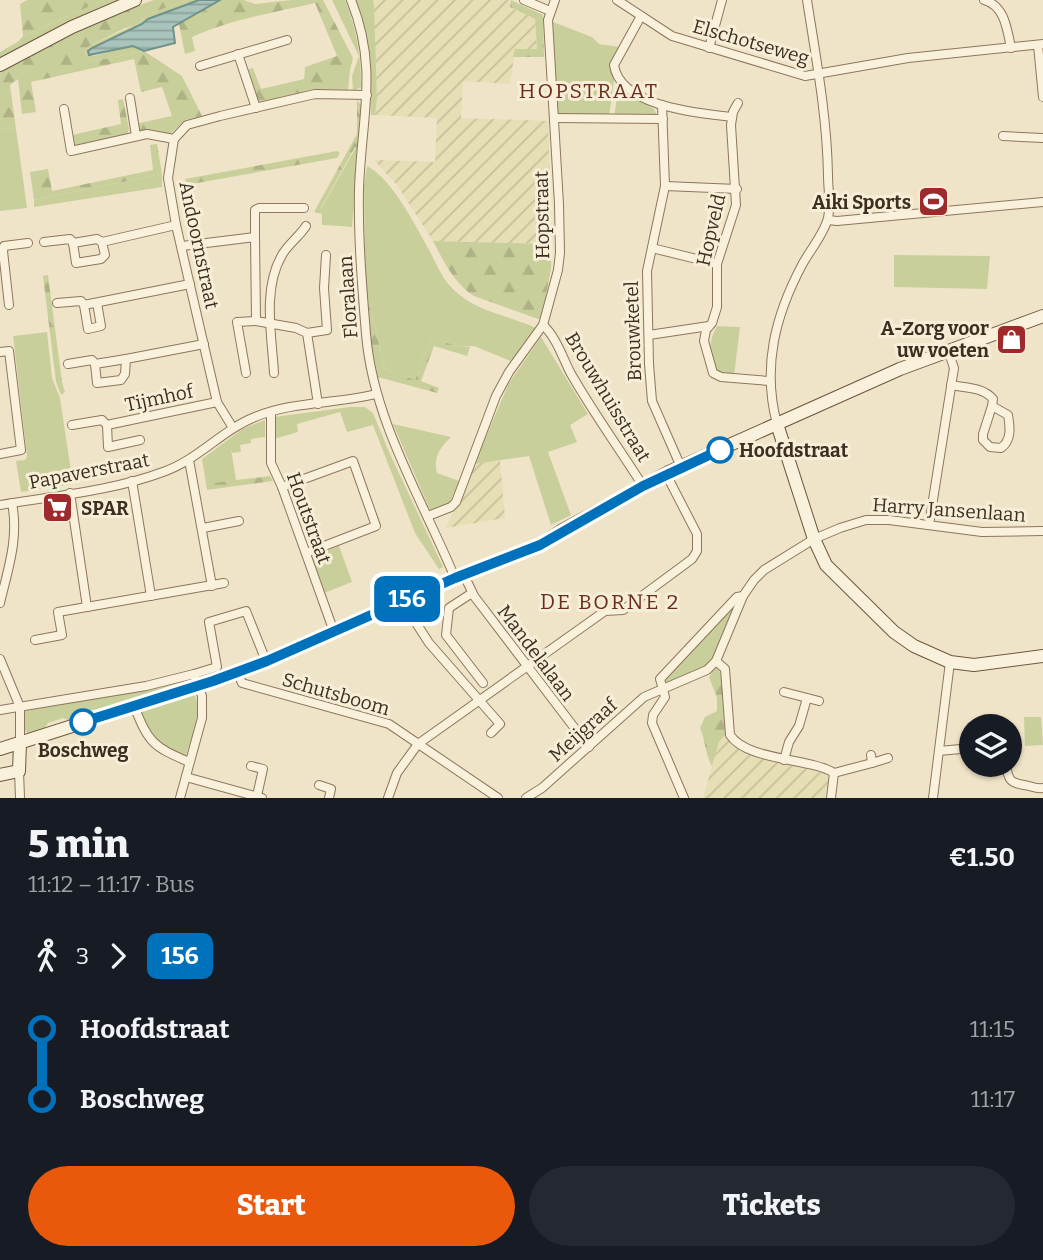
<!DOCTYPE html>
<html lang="en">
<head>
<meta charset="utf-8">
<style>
  body { margin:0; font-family:Bitter,serif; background:#242831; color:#f1f3f6; height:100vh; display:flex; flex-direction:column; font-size:26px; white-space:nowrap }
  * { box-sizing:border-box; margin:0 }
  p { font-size:23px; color:#9ea1a6 }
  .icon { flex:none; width:38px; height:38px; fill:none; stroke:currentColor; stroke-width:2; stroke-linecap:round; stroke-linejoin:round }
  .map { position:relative; height:798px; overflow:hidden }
  .panel { display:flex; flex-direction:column; background:#171b24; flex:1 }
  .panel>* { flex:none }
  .badge { padding:0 14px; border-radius:10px; font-size:24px; line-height:46px }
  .fabs { position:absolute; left:959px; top:714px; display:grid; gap:14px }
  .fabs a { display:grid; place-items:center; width:63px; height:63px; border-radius:50%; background:#171b24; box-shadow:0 2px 5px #0004; font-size:35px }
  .map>.badge { position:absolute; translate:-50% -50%; box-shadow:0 0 0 4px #fff }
  .legs { display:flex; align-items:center; gap:10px; height:77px; padding:0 28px; font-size:23px }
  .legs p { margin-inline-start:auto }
  .headline { display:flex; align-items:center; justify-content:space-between; height:119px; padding:0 28px }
  h1 { font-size:38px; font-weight:800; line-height:52px }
  .primary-button { display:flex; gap:14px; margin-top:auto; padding:14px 28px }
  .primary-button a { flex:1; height:80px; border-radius:42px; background:#ea580c; color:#fff; font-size:28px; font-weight:800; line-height:80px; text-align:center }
  .primary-button a+a { background:#242831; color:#f1f3f6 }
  ul { padding:0 28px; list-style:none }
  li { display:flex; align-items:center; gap:24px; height:70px; font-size:26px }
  li i { display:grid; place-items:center; width:10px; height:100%; margin:0 9px; background:currentColor }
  li i::after { content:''; width:18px; height:18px; margin:-9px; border:5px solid; border-radius:50%; background:#171b24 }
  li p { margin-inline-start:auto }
  li:first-child i { background:linear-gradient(#0000 50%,currentColor 0) }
  li:last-child i { background:linear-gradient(currentColor 50%,#0000 0) }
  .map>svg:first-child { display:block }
  .farmland { fill:url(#farmland-furrows) }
  .green { fill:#c9cf9b }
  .forest { fill:url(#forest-firs) }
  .water { fill:url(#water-rules); stroke:#6f938a; stroke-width:2 }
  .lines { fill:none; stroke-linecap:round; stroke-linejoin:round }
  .street-casing { stroke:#8d765c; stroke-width:10 }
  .secondary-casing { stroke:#6f573f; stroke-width:14 }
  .street { stroke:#faf1dc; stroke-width:8 }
  .secondary { stroke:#faf1dc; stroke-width:12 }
  .line-1-casing { stroke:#fff; stroke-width:16 }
  .line-1 { stroke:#0072bc; stroke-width:10 }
  .stop-1-dot { fill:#fff; stroke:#0072bc; stroke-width:3.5 }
  .labels { text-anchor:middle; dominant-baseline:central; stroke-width:6; stroke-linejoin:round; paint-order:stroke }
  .street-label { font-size:19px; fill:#3d2e20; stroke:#f7eed8 }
  .poi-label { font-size:19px; font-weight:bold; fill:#3d2e20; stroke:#f7eed8; text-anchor:end }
  .stop-label { font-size:19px; font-weight:bold; fill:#3d2e20; stroke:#f7eed8; text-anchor:start }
  .neighbourhood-label { font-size:21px; letter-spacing:2px; fill:#6b2e1e; stroke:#f7eed8 }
</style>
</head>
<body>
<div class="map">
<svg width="1043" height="798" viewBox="0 0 1043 798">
  <defs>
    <pattern id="farmland-furrows" width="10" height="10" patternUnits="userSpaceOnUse" patternTransform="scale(1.75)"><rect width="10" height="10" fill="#e6deb5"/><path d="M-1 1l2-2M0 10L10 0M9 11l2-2" fill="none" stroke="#c6bf9b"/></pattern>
    <pattern id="forest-firs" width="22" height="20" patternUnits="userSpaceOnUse" patternTransform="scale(1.75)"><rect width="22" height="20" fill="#c9cf9b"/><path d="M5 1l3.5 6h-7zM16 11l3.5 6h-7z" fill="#aeb285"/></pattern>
    <pattern id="water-rules" width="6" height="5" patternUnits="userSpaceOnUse" patternTransform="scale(1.75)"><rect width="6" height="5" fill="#a9c4bc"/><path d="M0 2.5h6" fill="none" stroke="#8ba098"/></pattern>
  </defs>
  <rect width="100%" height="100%" fill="#f0e4c8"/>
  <g class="farmland">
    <polygon points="373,0 510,0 510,8 535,18 537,50 515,49 510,84 463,81 461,118 548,121 552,244 433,241 397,185 374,160 435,162 437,118 375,115 377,98"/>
    <polygon points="500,460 505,518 446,528 474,464"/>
    <polygon points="725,735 730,743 758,757 829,775 828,798 703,798 719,742"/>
  </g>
  <g class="green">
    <polygon points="104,0 126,0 0,61 0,52 19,41 23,36"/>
    <polygon points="187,0 199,0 148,19 142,24 88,51 93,56 133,46 144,51 94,61 86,59 85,50 89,46 133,26 149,14"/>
    <path d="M332,0h13c12,31 16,54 16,87l-8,4 -1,-15 7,-20z"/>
    <path d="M355,0h18l1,7 3,91 -2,17h-4c-1,-42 1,-75 -16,-115z"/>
    <path d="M553,22l39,15 7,7 21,3c-6,23 -7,45 -11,69l-53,-3z"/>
    <polygon points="618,89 654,109 658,117 614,118"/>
    <polygon points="16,129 27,208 0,211 0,130"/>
    <polygon points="356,147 359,148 352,227 340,226 340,218 328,218 321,209"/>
    <path d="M367,166c25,13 47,57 61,82 8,14 13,30 25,41 22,23 56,26 83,39l-23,34 -39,-16 -15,1 -28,-10 -16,43 -30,-11 -20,-84 -1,-99z"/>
    <polygon points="162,174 162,187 34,207 34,200"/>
    <polygon points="894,255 990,256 987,289 894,287"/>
    <path d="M717,326l23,1 -6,49 -15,-2c-12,-16 -11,-31 -2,-48z"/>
    <polygon points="47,332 52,378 60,398 73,484 21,492 16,461 25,460 27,456 13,336"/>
    <polygon points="541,337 588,414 570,425 577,442 548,452 571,515 551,525 529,456 474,464 509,383"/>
    <polygon points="350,407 365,407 373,413 389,452 443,567 439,569 415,533 373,425 347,432 340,412 297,424 298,432 274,439 274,417"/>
    <polygon points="265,420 265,437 251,439 251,443 240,445 241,452 232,453 231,450 229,482 206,484 202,459 244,428"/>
    <path d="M393,424l58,13c-11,11 -18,20 -14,36l22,8 -9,21 -16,9 -4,-1z"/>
    <polygon points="339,546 352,582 322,594 309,558"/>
    <polygon points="736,603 712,660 705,667 667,684 664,683 664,678"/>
    <polygon points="187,679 188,683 96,715 94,710 70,721 63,718 48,723 44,729 29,734 25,731 24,713 26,711"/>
    <path d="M192,690c13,18 -1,48 -6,66 -28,-12 -35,-19 -47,-47z"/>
    <polygon points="1024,717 1041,717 1043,745 1025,746"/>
  </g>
  <g class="forest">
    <polygon points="27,0 104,0 23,36 20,4"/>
    <polygon points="154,0 187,0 149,14 133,26 125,28 89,46 85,50 86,59 94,61 144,51 182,76 202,116 185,120 169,135 153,131 137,133 135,124 172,116 162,87 141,92 134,59 31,82 36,112 22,114 18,79 10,85 16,129 0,130 0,70 119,12"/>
    <path d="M220,0h24l11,4 36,-4h32l30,58 -3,12 -2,20 -28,-1 -61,13 -2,-4 -9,-29 5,-1 8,21 43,-10 1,-12 32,-11 -22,-53c-42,10 -84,16 -123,34l3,14 -10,3 -6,-30z"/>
    <polygon points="511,0 543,15 544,57 513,57 515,49 537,49 535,19 510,7"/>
    <polygon points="123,99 129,129 127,135 74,147 72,135 121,124 118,100"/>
    <polygon points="357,100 361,105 359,148 355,147 321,208 328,211 328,218 340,218 340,226 322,225 322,214 314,212 357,134"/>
    <polygon points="157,144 162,174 34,200 30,172 48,169 52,191 153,170 150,145"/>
    <polygon points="337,151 340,153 337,158 186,185 185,179"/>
    <path d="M433,241l119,3 -1,25 -10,51 -67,-24c-20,-13 -30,-34 -41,-55z"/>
    <polygon points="48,275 62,382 65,392 61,395 56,382 43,276"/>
    <polygon points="365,285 385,369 415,380 431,337 459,347 470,347 467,356 434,346 421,381 439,388 437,393 378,377 371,343"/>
    <polygon points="231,449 236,480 270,476 273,481 207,490 206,484 229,481 225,451"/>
    <path d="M715,668l4,2 2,6 4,59 -6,7 -7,24c-7,-12 -6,-24 -12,-38l5,-11 12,-6v-13l-8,-21z"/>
  </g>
  <polygon class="water" points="199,0 220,0 173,27 175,43 144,51 133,46 89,55 88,51 92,48 142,24 148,19"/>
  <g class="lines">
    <defs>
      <g id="street">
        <path d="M351,0c28,69 10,119 8,190 -1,47 3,96 7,144 7,86 56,165 89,244"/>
        <polyline points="524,0 550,11"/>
        <polyline points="617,0 672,36 805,76 908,58 1043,44"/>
        <path d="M984,0c21,6 23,29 27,48"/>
        <path d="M641,16l-27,49c6,42 85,48 118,52"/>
        <polyline points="1038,45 1043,97"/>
        <polyline points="709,48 722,0"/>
        <polyline points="238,54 256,108"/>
        <polyline points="200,66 287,40"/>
        <polyline points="130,98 136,136"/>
        <polyline points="738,103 733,112 731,125 736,205 717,264 717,307 712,323 706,330 704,341 713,373 721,377 769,381"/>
        <polyline points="662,105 665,186 647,271 649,364 652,401 681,467"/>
        <polyline points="64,109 71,151 147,134 174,139"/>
        <polyline points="554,118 663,119"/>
        <polyline points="1003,136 1043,138"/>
        <polyline points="665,186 737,189"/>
        <polyline points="828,220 837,221 1043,202"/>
        <polyline points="255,237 255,210 259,208 304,208"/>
        <polyline points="44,242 70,239 73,243 97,239 102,242"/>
        <polyline points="73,243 76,263 101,259 105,255 102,242 176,225"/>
        <polyline points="182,246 255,237 256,321 296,328 307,333 318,404"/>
        <polyline points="652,248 717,264"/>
        <polyline points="1,251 3,251 4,246 28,243"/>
        <polyline points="3,251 9,305"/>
        <polyline points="57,303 81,301 84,305 190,284"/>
        <polyline points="84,305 88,329 101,326 97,303"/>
        <path d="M543,325c13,12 19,31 27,47 22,39 49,76 73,114"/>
        <polyline points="307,333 327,330 324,288 326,255"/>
        <polyline points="649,335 709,326"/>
        <polyline points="0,352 9,351 21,450 0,454"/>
        <polyline points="68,364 92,360 95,364 126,359"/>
        <polyline points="95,364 97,383 121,380 125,374 126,359 204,344"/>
        <polyline points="246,373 237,322 256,321"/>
        <path d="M274,373c-2,-36 -12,-84 8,-118 6,-11 17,-18 24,-29"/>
        <path d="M951,385c15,3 32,2 42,14l-1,7 16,9c2,12 4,25 -7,33l-11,-1 -7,-7v-6l9,-28"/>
        <polyline points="271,412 271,463 282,487 334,632"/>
        <path d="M777,424c-15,-57 -2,-108 25,-159 8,-15 22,-31 26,-47 3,-14 0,-29 0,-43 -1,-59 -12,-117 -21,-175"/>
        <polyline points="72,425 102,420 107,425 217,402"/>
        <polyline points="107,425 108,447 140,440"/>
        <polyline points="233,428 217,402 176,225 168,178 174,139 187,125 220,116 315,94 367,95"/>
        <polyline points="189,460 212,586"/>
        <polyline points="132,481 151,596"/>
        <polyline points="282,487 353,461 376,526 306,553"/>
        <polyline points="70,493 87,607"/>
        <path d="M0,505c54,-9 112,-14 163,-33 35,-12 59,-42 92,-55 38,-16 82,-13 121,-23"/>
        <polyline points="428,516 451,507 456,502 496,396 509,372 543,325 558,270 560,253 559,204 548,20 555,0"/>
        <polyline points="929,525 954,368 948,350"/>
        <polyline points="203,528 239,521"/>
        <polyline points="464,575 474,596 589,747"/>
        <polyline points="472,593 449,608 446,635 483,683"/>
        <polyline points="402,601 429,643 500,724 491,733"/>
        <path d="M0,603c8,-34 19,-65 12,-100"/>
        <polyline points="35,640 62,635 58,612 224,583"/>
        <polyline points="0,659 20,707 20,743"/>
        <path d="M716,661l9,8 5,66c17,26 81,23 104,38l38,-10 -1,-8"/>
        <polyline points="237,671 242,683 389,724 498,798"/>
        <polyline points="194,674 217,667 209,622 246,611 266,661"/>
        <polyline points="784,692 819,701"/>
        <path d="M134,706c15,37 18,40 55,56"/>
        <polyline points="0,710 146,686 194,674 202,696 202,718 180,798"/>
        <polyline points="939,751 971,748"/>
        <polyline points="784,760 789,742 799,726 807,698"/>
        <polyline points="872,763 888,758"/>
        <path d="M1006,765c2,14 4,18 18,20 8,1 11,4 19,3"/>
        <polyline points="251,766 263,769 257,796"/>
        <polyline points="19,771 20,798"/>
        <polyline points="186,777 262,798"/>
        <polyline points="319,785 331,789 329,798"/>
        <polyline points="388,798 397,773 418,744 605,611 623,610 692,559 697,551 697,534 666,474"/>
        <polyline points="526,798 542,788 644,697 707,670 716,661 743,596 754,580 764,570 814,539 840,528 866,520 889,520 982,532 1043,531"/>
        <polyline points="684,798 652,723 653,715 665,697 660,679 737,597 743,596"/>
        <polyline points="831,798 834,773"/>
        <polyline points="933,798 950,662"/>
      </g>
      <g id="secondary">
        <polyline points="0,65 72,27 135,0"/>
        <polyline points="777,424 814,539 826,565 894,632 914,646 950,662 974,665 1043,656"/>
        <polyline points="0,749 213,681 266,661 455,578 540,545 561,531 669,472 900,369 1043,316"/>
        <polyline points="0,775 19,771 20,743"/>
      </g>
    </defs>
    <use href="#street" class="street-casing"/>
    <use href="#secondary" class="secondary-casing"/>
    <use href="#street" class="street"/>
    <use href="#secondary" class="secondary"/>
  </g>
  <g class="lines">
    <defs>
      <polyline id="line-1" points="83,722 213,681 267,661 455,578 540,545 643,486 720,450"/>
    </defs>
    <use href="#line-1" class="line-1-casing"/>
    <use href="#line-1" class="line-1"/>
  </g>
  <defs>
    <symbol id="stadium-square" viewBox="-11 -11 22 22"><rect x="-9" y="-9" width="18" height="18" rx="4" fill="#9e2a2b" stroke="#f7eed8"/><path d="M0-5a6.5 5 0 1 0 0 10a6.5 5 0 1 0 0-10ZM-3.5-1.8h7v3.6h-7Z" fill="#fff"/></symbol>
    <symbol id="shop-square" viewBox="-11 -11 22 22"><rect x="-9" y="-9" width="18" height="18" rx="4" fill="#9e2a2b" stroke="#f7eed8"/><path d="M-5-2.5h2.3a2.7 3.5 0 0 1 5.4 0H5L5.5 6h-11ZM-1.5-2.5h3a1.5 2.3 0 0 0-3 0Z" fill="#fff"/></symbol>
    <symbol id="supermarket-square" viewBox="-11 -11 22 22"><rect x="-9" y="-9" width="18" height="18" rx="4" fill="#9e2a2b" stroke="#f7eed8"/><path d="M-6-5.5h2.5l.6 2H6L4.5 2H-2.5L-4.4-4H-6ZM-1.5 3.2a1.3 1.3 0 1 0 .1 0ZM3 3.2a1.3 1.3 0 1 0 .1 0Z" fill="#fff"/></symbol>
  </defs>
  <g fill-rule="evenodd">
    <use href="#stadium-square" x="916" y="184" width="35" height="35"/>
    <use href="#shop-square" x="994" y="322" width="35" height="35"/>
    <use href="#supermarket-square" x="40" y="490" width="35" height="35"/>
  </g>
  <g class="stop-1-dot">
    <circle cx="720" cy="450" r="12"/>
    <circle cx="83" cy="722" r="12"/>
  </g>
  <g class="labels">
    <g class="street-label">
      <text transform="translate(751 42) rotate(16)">Elschotseweg</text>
      <text transform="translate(542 215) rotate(-91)">Hopstraat</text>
      <text transform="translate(711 230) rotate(-77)">Hopveld</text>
      <text transform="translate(199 245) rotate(78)">Andoornstraat</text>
      <text transform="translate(348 297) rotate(-94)">Floralaan</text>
      <text transform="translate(633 331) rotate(-92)">Brouwketel</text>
      <text transform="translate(608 397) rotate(59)">Brouwhuisstraat</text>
      <text transform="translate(159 398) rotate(-12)">Tijmhof</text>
      <text transform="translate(89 471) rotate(-11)">Papaverstraat</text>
      <text transform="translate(949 510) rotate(4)">Harry Jansenlaan</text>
      <text transform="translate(309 518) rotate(70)">Houtstraat</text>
      <text transform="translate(536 653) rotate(53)">Mandelalaan</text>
      <text transform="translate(336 694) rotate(16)">Schutsboom</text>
      <text transform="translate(583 730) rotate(-42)">Meijgraaf</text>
    </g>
    <g class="poi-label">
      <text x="911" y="202">Aiki Sports</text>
      <text x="989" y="328">A-Zorg voor<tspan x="989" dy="22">uw voeten</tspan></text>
      <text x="81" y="508" text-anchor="start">SPAR</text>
    </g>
    <g class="stop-label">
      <text x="739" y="450">Hoofdstraat</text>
      <text x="83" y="750" text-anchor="middle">Boschweg</text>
    </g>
    <g class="neighbourhood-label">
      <text x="589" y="91">HOPSTRAAT</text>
      <text x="610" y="602">DE BORNE 2</text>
    </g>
  </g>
</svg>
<div class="fabs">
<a><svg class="icon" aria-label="layers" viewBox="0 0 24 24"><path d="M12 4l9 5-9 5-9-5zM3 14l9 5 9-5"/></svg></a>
</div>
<b class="badge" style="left:407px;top:599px;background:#0072bc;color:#fff">156</b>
</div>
<section class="panel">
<div class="headline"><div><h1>5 min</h1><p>11:12 – 11:17 · Bus</p></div><b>€1.50</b></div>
<div class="legs"><svg class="icon" aria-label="walk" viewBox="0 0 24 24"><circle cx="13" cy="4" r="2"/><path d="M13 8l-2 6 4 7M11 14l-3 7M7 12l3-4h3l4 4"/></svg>3<svg class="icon" aria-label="forward" viewBox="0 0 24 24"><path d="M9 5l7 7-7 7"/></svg><b class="badge" style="background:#0072bc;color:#fff">156</b></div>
<ul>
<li><i style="color:#0072bc"></i><b>Hoofdstraat</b><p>11:15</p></li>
<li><i style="color:#0072bc"></i><b>Boschweg</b><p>11:17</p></li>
</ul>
<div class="primary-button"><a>Start</a><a>Tickets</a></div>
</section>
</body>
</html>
